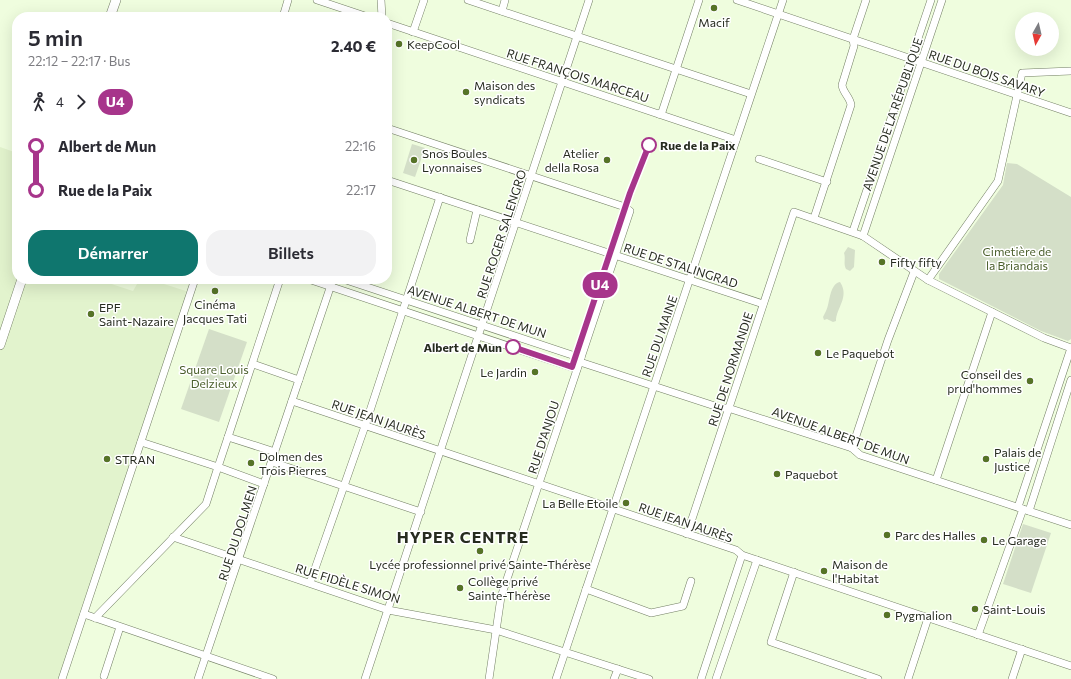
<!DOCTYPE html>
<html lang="fr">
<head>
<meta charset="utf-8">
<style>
  body { margin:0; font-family:Commissioner,sans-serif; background:#f2f2f3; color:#2b2b33; height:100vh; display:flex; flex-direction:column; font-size:15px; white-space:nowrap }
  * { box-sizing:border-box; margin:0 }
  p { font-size:13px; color:#7c7c81 }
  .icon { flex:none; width:22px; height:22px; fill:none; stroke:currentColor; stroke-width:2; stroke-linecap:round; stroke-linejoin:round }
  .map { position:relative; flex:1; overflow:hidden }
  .details { position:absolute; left:12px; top:12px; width:380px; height:272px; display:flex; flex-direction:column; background:#fff; border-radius:16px; box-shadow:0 4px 16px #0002 }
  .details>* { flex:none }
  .badge { padding:0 8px; border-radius:13px; font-size:14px; line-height:26px }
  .needle { width:26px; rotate:188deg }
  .buttons { position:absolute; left:1015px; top:12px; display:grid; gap:8px }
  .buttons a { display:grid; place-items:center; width:44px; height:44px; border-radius:50%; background:#fff; box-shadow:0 4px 16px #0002; font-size:20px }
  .map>.badge { position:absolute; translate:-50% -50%; box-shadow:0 0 0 2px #fff }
  .legs { display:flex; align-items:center; gap:6px; height:44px; padding:0 16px; font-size:13px }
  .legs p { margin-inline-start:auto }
  .head { display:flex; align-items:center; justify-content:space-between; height:68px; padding:0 16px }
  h1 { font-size:22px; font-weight:600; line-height:30px }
  .action { display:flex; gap:8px; margin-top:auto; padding:8px 16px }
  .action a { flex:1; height:46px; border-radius:16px; background:#0f766e; color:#fff; font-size:16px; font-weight:600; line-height:46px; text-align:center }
  .action a+a { background:#f2f2f3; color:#2b2b33 }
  ul { padding:0 16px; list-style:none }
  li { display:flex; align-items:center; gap:14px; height:44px; font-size:15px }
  li i { display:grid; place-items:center; width:6px; height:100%; margin:0 5px; background:currentColor }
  li i::after { content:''; width:10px; height:10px; margin:-5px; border:3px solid; border-radius:50%; background:#fff }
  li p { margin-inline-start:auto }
  li:first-child i { background:linear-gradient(#0000 50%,currentColor 0) }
  li:last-child i { background:linear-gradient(currentColor 50%,#0000 0) }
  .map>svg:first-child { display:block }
  .built { fill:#e2f3cd }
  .green { fill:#d4dfc8 }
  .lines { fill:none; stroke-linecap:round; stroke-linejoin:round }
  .minor-casing { stroke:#737f64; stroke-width:8 }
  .major-casing { stroke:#737f64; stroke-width:10 }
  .minor { stroke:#fff; stroke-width:7 }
  .major { stroke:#fff; stroke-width:9 }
  .line-1-casing { stroke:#fff; stroke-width:9 }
  .line-1 { stroke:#a7358b; stroke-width:6 }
  .poi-dot { fill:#567327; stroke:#fff; stroke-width:1.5 }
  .stop-1-dot { fill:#fff; stroke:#a7358b; stroke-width:2 }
  .labels { text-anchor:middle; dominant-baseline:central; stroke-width:3; stroke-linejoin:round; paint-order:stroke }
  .poi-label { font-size:12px; fill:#272c20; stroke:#fff; text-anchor:start }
  .street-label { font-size:12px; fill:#272c20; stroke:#fff }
  .stop-label { font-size:12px; font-weight:bold; fill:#272c20; stroke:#fff; text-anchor:start }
  .park-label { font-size:12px; fill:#4b5f2c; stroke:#fff }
  .district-label { font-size:16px; font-weight:bold; letter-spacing:1px; fill:#272c20; stroke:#fff }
</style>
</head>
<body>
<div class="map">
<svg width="1071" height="679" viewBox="0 0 1071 679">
  <rect width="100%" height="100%" fill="#effdde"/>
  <polygon class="built" points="0,147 17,153 17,279 96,279 133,291 140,279 148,279 186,291 181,322 80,612 60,679 0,679"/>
  <g class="green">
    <polygon points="412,144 425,148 415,177 403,173"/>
    <polygon points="1007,163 1017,164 1071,197 1071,339 1068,341 1041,331 939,279 939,274 1003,185"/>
    <path d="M848,247l7,3 -1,17 -4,4 -4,-2c-3,-6 0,-10 -2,-16z"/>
    <path d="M840,282c10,15 -4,26 -4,39l-3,1 -6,-3 -3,1 -1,-3c1,-2 2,-4 3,-6 4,-7 3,-27 14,-29z"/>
    <polygon points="209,329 247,342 219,422 181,409"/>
    <polygon points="1023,524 1051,533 1031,593 1003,584"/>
  </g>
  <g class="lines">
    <defs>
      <g id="minor">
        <polyline points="317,0 368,17"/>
        <polyline points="381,0 382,17"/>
        <polyline points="468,0 751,94"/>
        <polyline points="737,0 1071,113"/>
        <polyline points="502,11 505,0"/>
        <polyline points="283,17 288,0"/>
        <polyline points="387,23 736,140"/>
        <polyline points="413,32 424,0"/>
        <polyline points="659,114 662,112 699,0"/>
        <polyline points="387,128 625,207 630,211 501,597 489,679"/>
        <polyline points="759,159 827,182"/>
        <polyline points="387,180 763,304"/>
        <path d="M814,218l37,-113c-1,-8 -8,-12 -9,-20l12,-39 -1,-7 13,-39"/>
        <polyline points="853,231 931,0"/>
        <polyline points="863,236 942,0"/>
        <polyline points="470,240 477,210"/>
        <polyline points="308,279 577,369"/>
        <polyline points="343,279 581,358"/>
        <polyline points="928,280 998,181 1022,73 1071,71"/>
        <polyline points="580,362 721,408 728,408 852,448 860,455 1071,525"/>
        <polyline points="253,364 299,380"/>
        <polyline points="292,401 736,550 742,555 1071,666"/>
        <polyline points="228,437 280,279"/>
        <polyline points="852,448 888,340 914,272"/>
        <polyline points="272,462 421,512"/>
        <polyline points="936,480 992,312"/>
        <polyline points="264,484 218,467 228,437 275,452"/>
        <polyline points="1018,507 1071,348"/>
        <polyline points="1029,511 1071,380"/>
        <polyline points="687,534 794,212 863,236 928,280 1044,338 1071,348"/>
        <polyline points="173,537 388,610 496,630 649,679"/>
        <polyline points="794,572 771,642 878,679"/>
        <polyline points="310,583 365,426 440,197"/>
        <polyline points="586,589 651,613 683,606 691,581"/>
        <polyline points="84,614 273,679"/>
        <polyline points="95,618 206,504 218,467 141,442"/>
        <polyline points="978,635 1023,509"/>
        <polyline points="104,676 120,627"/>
        <polyline points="62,679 195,279"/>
        <polyline points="198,679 333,279"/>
        <polyline points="365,679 589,0"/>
        <polyline points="556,679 783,0"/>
        <polyline points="614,679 618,669"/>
        <polyline points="701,679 742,555"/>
        <polyline points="716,679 757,560"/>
        <polyline points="908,679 928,618"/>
        <polyline points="1012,679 1022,649"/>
      </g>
      <g id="major">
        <polyline points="110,17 116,0"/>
        <polyline points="0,345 22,279"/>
      </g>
    </defs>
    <use href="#minor" class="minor-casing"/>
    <use href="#major" class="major-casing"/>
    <use href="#minor" class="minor"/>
    <use href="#major" class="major"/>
  </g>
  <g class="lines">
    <defs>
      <polyline id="line-1" points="513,347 572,367 630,193 649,145"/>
    </defs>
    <use href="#line-1" class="line-1-casing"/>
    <use href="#line-1" class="line-1"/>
  </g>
  <g class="poi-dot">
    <circle cx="714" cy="8" r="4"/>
    <circle cx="399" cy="44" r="4"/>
    <circle cx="466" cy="92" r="4"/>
    <circle cx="414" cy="160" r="4"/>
    <circle cx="607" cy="160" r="4"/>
    <circle cx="882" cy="262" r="4"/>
    <circle cx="215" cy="291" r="4"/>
    <circle cx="91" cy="314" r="4"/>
    <circle cx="818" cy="353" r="4"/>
    <circle cx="535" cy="372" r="4"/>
    <circle cx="1030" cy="381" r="4"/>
    <circle cx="107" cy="459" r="4"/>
    <circle cx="986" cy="459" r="4"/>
    <circle cx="251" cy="463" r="4"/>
    <circle cx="777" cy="474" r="4"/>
    <circle cx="626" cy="503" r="4"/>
    <circle cx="887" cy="535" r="4"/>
    <circle cx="984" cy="540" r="4"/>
    <circle cx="480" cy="551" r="4"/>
    <circle cx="824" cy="571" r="4"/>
    <circle cx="460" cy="588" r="4"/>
    <circle cx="975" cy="609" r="4"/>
    <circle cx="887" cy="615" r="4"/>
  </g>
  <g class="stop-1-dot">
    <circle cx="649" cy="145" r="7"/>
    <circle cx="513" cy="347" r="7"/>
  </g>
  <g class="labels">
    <g class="poi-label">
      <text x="714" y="22" text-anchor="middle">Macif</text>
      <text x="407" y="44">KeepCool</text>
      <text x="474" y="85">Maison des<tspan x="474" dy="14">syndicats</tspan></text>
      <text x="422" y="153">Snos Boules<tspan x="422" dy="14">Lyonnaises</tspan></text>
      <text x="599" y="153" text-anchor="end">Atelier<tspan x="599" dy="14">della Rosa</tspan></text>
      <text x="890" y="262">Fifty fifty</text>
      <text x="215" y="304" text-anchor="middle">Cinéma<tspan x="215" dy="14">Jacques Tati</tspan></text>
      <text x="99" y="307">EPF<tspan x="99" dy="14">Saint-Nazaire</tspan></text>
      <text x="826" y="353">Le Paquebot</text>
      <text x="527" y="372" text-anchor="end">Le Jardin</text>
      <text x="1022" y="374" text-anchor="end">Conseil des<tspan x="1022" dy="14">prud'hommes</tspan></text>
      <text x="994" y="452">Palais de<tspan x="994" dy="14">Justice</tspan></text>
      <text x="259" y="456">Dolmen des<tspan x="259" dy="14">Trois Pierres</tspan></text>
      <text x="115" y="459">STRAN</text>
      <text x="785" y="474">Paquebot</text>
      <text x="618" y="503" text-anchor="end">La Belle Etoile</text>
      <text x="895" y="535">Parc des Halles</text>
      <text x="992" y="540">Le Garage</text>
      <text x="480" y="564" text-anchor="middle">Lycée professionnel privé Sainte-Thérèse</text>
      <text x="832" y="564">Maison de<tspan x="832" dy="14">l'Habitat</tspan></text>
      <text x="468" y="581">Collège privé<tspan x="468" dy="14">Sainte-Thérèse</tspan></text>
      <text x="983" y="609">Saint-Louis</text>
      <text x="895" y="615">Pygmalion</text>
    </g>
    <g class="street-label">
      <text transform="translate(987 73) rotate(19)">RUE DU BOIS SAVARY</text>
      <text transform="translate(578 75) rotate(18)">RUE FRANÇOIS MARCEAU</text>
      <text transform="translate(892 114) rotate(-71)">AVENUE DE LA RÉPUBLIQUE</text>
      <text transform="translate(501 234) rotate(-72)">RUE ROGER SALENGRO</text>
      <text transform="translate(681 265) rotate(18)">RUE DE STALINGRAD</text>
      <text transform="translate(477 311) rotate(18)">AVENUE ALBERT DE MUN</text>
      <text transform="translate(659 336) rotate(-71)">RUE DU MAINE</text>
      <text transform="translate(730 369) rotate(-72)">RUE DE NORMANDIE</text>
      <text transform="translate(379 419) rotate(19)">RUE JEAN JAURÈS</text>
      <text transform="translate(841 435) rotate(20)">AVENUE ALBERT DE MUN</text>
      <text transform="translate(543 437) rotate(-72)">RUE D'ANJOU</text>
      <text transform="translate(686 522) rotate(19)">RUE JEAN JAURÈS</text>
      <text transform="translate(237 533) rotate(-72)">RUE DU DOLMEN</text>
      <text transform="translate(348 583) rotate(17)">RUE FIDÈLE SIMON</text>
    </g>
    <g class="stop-label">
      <text x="660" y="145">Rue de la Paix</text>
      <text x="502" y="347" text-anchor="end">Albert de Mun</text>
    </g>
    <g class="park-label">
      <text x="1017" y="251">Cimetière de<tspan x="1017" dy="14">la Briandais</tspan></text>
      <text x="214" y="369">Square Louis<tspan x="214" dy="14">Delzieux</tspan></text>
    </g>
    <g class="district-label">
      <text x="463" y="536">HYPER CENTRE</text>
    </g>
  </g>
</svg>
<div class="buttons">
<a><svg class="needle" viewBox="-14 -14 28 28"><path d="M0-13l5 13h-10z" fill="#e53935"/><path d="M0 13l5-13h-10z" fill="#7c7c81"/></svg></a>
</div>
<b class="badge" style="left:600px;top:285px;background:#a7358b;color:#fff">U4</b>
<section class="details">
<div class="head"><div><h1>5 min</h1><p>22:12 – 22:17 · Bus</p></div><b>2.40 €</b></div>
<div class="legs"><svg class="icon" aria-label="walk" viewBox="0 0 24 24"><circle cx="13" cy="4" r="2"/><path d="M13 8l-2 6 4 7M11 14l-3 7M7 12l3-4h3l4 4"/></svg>4<svg class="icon" aria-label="forward" viewBox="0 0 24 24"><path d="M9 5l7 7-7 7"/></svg><b class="badge" style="background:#a7358b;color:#fff">U4</b></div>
<ul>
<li><i style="color:#a7358b"></i><b>Albert de Mun</b><p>22:16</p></li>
<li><i style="color:#a7358b"></i><b>Rue de la Paix</b><p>22:17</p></li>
</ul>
<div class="action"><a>Démarrer</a><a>Billets</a></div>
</section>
</div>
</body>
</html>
